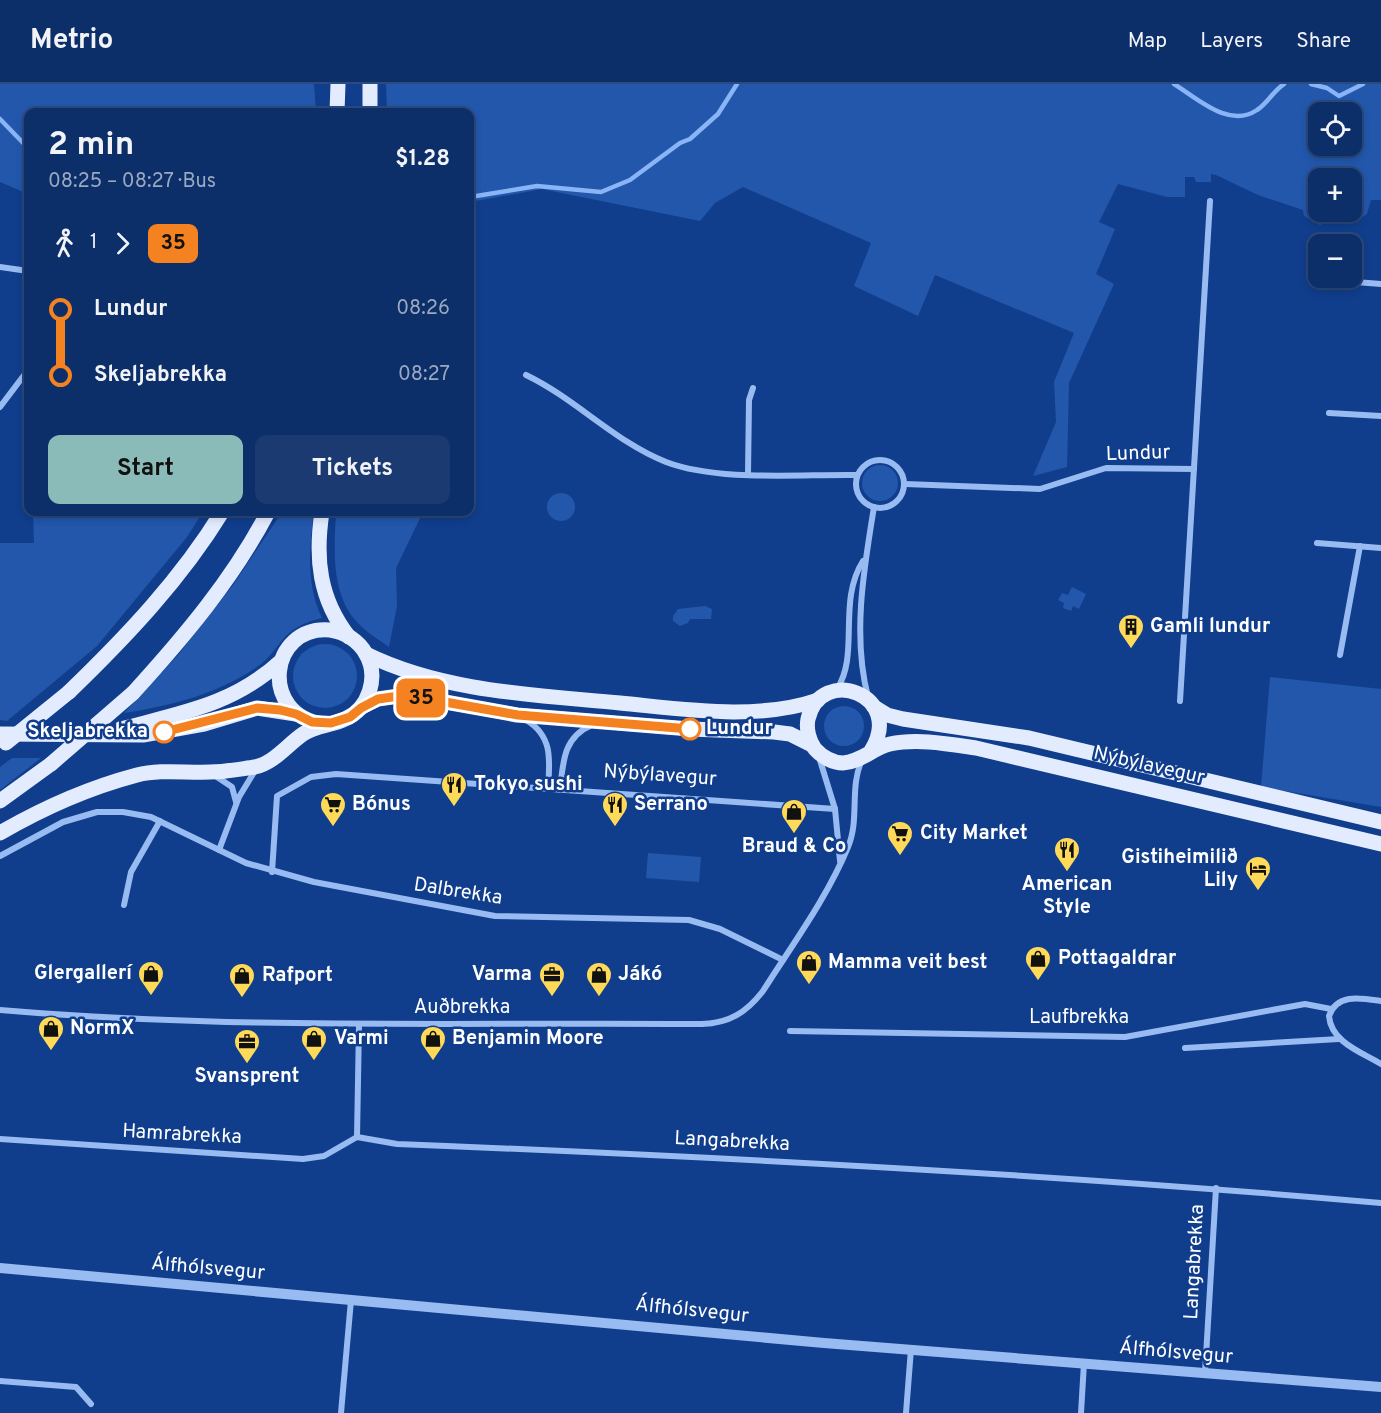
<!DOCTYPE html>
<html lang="en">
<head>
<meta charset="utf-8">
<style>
  body { margin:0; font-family:Overpass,sans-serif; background:#1a3a71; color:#f1f3f6; height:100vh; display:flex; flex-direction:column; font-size:22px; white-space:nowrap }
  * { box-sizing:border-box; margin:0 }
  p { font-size:20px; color:#9aa8c0 }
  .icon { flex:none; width:33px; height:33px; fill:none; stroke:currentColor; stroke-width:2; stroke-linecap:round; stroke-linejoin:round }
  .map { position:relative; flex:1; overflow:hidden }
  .details { position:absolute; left:24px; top:24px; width:450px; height:408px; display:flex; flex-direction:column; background:#0c2e69; border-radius:12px; box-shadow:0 3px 9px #0003,0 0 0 2px #2c4a7d }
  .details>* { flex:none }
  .badge { padding:0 12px; border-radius:9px; font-size:21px; line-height:39px }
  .controls { position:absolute; left:1308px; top:18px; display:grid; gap:12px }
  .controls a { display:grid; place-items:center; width:54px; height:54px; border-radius:12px; background:#0c2e69; box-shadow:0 3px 9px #0003,0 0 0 2px #2c4a7d; font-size:30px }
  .map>.badge { position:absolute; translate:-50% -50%; box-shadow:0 0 0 3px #fff }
  .legs { display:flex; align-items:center; gap:9px; height:66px; padding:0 24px; font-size:20px }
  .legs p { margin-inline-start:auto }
  .head { display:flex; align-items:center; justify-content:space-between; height:102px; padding:0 24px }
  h1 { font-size:33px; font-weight:700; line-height:45px }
  .button { display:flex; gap:12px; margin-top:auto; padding:12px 24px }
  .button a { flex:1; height:69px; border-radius:12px; background:#8bbbb9; color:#111; font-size:24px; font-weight:700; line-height:69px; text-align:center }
  .button a+a { background:#1a3a71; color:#f1f3f6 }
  ul { padding:0 24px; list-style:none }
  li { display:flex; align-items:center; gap:21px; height:66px; font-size:22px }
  li i { display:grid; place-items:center; width:9px; height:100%; margin:0 8px; background:currentColor }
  li i::after { content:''; width:15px; height:15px; margin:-8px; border:4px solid; border-radius:50%; background:#0c2e69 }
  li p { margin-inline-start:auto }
  li:first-child i { background:linear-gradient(#0000 50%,currentColor 0) }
  li:last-child i { background:linear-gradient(currentColor 50%,#0000 0) }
  header { display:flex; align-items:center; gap:36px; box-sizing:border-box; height:84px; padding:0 30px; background:#0c2e69; border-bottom:2px solid #2c4a7d }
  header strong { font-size:28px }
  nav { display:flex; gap:33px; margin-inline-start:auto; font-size:21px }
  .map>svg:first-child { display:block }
  .green { fill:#2257ac; fill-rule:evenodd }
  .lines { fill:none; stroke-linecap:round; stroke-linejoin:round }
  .stream { stroke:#89b4f6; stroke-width:4.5 }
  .minor { stroke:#98bbf2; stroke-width:6 }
  .tertiary { stroke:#98bbf2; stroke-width:10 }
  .primary { stroke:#e3ecff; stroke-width:15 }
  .primary-bridge { stroke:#e3ecff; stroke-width:15 }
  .line-1-casing { stroke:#fff; stroke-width:14 }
  .line-1 { stroke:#f58220; stroke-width:9 }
  .stop-1-dot { fill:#fff; stroke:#f58220; stroke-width:3 }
  .labels { text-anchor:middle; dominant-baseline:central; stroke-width:5; stroke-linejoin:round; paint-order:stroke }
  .street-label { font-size:20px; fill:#fff; stroke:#103e8c }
  .poi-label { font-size:20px; font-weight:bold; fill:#fff; stroke:#103e8c; text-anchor:start }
  .stop-label { font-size:20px; font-weight:bold; fill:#fff; stroke:#103e8c; text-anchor:start }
</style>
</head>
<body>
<header>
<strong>Metrio</strong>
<nav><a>Map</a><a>Layers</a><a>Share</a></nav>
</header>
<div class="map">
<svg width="1381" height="1329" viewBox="0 0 1381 1329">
  <rect width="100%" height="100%" fill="#103e8c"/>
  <g class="green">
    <polygon points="0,0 314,0 316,27 28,28 28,110 0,98"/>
    <path d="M386,0h995v116h-10l-4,14 -7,5h-26l-14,6 -16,-9 -1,-6 -45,-15 -42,-20 -5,-1v8h-15l-2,-5h-9v20h-18l-49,-13 -19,38 16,7 -19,45 18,10 -45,99 -2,84 -34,9 23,-54 -2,-40 20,-49 -139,-58 -17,41 -64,-30 17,-43 -128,-56 -28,16 -15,18 -158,-32 -72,13v-90h-83zM1318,28h34v34h-34zM1318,94h34v34h-34z"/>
    <circle cx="880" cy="399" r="18"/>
    <circle cx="561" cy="423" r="14"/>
    <polygon points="33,428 203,428 187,453 97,562 7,637 0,636 0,459 34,459"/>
    <path d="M282,428h32c-5,35 -8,74 8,106 -46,11 -37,31 -68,51 -39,26 -85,37 -130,44l54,-58 55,-70z"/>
    <path d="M336,428h87l-27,56 1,38 -8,41c-9,-7 -19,-12 -27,-20 -32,-28 -28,-77 -26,-115z"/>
    <polygon points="1072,503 1086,510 1079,525 1073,522 1071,527 1063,524 1064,519 1058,516 1062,509 1068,511"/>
    <polygon points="705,522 712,525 711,535 690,535 688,539 680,542 673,537 673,532 678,525"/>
    <circle cx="325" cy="592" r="32"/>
    <polygon points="1270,593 1381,605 1381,723 1261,703"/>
    <circle cx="844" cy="642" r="20"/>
    <polygon points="12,674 41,674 0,706 0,683"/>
    <polygon points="648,769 701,773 699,798 646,794"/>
  </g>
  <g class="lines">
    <g class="stream">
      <path d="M1174,0c23,14 55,45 83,26 11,-7 16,-19 27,-26"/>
      <polyline points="1311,0 1327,4 1339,12 1363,0"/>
      <polyline points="0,35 28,64"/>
      <polyline points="470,113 537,102 601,108 630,96 680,59 690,55 718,30 737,0"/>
    </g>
    <g class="minor">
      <polyline points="0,183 28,187"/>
      <polyline points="1343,197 1381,200"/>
      <path d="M526,291c50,24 89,67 140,87 53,20 134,12 191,13"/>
      <polyline points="0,323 28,286"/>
      <polyline points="1329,329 1381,332"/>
      <circle cx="880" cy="400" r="24"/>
      <polyline points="748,390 749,316 753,304"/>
      <polyline points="905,400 1040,405 1106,384 1194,385"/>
      <polyline points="1317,459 1381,464"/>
      <polyline points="1340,571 1360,462"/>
      <path d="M837,605c23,-35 0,-87 26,-128"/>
      <path d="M868,613c-16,-61 -4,-129 6,-190"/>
      <polyline points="1180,617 1210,117"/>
      <path d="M526,636c27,16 24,40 22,69"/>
      <polyline points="819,673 835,725 840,777"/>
      <polyline points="214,691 232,703 236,718"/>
      <path d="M560,706c3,-27 3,-53 32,-65"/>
      <polyline points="219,766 239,713 256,685"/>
      <polyline points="0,772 63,738 97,728 123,728 151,733 246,779 314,798 495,832 689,836 720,845 783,876"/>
      <polyline points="272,788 277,712 311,693 336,690 835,725"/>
      <polyline points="124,821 131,788 160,737"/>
      <path d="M1381,917c-20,-3 -44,-8 -52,15 2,26 32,36 52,48"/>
      <path d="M0,926c233,20 468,12 702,14 27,-1 44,-11 61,-33 29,-46 64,-93 85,-144 12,-28 1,-59 14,-87"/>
      <polyline points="790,947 1125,953 1305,920 1331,925"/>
      <polyline points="1185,964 1339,955"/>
      <path d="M357,1053l40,7c328,13 656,30 984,59"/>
      <polyline points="357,1053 359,941"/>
      <polyline points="0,1055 303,1075 324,1072 357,1053"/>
      <polyline points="1205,1289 1216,1104"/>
      <polyline points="0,1297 76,1303 91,1320"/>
      <polyline points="341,1329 351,1216"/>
      <polyline points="906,1329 911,1265"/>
      <polyline points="1081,1329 1084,1279"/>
    </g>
    <polyline class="tertiary" points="0,1184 824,1259 1381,1303"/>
    <g class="primary">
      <polyline points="370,0 370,28"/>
      <polyline points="337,28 338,0"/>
      <path d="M322,428c-7,46 -3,87 27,125"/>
      <path d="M366,570c77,38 170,41 254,49 63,6 137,18 198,-3"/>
      <path d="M69,608c57,-55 112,-113 153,-180"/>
      <path d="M133,609c51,-56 100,-114 135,-181"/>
      <polyline points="361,623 378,615 406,611 517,631 690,645 774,648 790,650 812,661"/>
      <polyline points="874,623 887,631 903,635 1029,654 1381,738"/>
      <path d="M121,645c60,-16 112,-24 160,-68"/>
      <polyline points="0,650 143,651 204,640 257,624 296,630"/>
      <path d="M871,667c35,-56 -50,-87 -63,-32 -2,10 1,22 7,30 7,8 18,14 28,14 18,-1 30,-15 47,-19 27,-6 59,0 86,4l405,96"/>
      <polyline points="0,717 51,680"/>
      <path d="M0,749c43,-25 88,-45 137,-58 23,-6 49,-2 73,-3 14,0 30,-3 45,-5 19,-4 32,-22 48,-33 13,-9 28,-8 42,-15 24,-10 34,-42 21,-65 -7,-13 -21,-22 -36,-24 -62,-5 -71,86 -6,94"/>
    </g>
    <g class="primary-bridge">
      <polyline points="6,659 69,608"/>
      <polyline points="51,680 133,609"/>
    </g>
  </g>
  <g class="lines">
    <defs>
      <polyline id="line-1" points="164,648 257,624 280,626 296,630 312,638 331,639 350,633 361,624 378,615 406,611 518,631 690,645"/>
    </defs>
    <use href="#line-1" class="line-1-casing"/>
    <use href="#line-1" class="line-1"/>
  </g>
  <defs>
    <symbol id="building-pin" viewBox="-11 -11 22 30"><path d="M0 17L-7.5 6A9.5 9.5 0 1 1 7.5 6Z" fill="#ffda59" stroke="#103e8c"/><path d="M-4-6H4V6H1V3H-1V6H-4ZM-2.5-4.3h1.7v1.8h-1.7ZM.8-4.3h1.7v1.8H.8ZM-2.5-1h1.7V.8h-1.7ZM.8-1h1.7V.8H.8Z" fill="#111"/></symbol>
    <symbol id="restaurant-pin" viewBox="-11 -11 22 30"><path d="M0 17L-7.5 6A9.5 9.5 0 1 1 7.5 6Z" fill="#ffda59" stroke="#103e8c"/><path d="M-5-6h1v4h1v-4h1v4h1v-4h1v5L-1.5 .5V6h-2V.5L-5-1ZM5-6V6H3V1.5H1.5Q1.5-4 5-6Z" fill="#111"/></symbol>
    <symbol id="supermarket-pin" viewBox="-11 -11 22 30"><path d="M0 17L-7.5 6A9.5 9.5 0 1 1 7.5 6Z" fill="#ffda59" stroke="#103e8c"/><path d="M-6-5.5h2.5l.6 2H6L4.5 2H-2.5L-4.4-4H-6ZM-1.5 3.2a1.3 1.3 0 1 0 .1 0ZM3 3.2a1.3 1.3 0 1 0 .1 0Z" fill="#111"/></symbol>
    <symbol id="shop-pin" viewBox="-11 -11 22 30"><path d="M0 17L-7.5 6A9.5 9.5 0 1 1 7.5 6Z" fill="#ffda59" stroke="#103e8c"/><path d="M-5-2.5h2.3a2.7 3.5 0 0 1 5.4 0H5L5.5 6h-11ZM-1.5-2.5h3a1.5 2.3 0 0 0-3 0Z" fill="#111"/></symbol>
    <symbol id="hotel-pin" viewBox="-11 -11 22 30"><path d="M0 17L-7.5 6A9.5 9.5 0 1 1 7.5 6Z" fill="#ffda59" stroke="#103e8c"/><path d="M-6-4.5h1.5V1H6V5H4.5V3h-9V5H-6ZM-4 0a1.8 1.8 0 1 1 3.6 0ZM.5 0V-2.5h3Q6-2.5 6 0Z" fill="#111"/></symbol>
    <symbol id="office-pin" viewBox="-11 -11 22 30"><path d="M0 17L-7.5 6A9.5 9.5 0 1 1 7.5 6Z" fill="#ffda59" stroke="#103e8c"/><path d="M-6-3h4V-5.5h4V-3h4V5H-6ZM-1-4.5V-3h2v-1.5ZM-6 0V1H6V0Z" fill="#111"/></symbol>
  </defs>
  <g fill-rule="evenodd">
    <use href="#building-pin" x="1116" y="528" width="30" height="40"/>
    <use href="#restaurant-pin" x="439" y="686" width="30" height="40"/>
    <use href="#supermarket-pin" x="318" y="706" width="30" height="40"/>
    <use href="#restaurant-pin" x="600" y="706" width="30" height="40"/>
    <use href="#shop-pin" x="779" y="713" width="30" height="40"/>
    <use href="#supermarket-pin" x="885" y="735" width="30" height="40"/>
    <use href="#restaurant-pin" x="1052" y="751" width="30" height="40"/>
    <use href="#hotel-pin" x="1243" y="770" width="30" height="40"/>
    <use href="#shop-pin" x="1023" y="860" width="30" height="40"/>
    <use href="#shop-pin" x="794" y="864" width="30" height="40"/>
    <use href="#shop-pin" x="136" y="875" width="30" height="40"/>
    <use href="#office-pin" x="537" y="876" width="30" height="40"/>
    <use href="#shop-pin" x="584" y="876" width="30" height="40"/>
    <use href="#shop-pin" x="227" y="877" width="30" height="40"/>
    <use href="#shop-pin" x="36" y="930" width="30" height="40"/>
    <use href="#shop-pin" x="299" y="940" width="30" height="40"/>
    <use href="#shop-pin" x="418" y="940" width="30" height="40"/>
    <use href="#office-pin" x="232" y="943" width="30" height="40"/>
  </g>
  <g class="stop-1-dot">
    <circle cx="690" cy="645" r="10"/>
    <circle cx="164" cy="648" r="10"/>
  </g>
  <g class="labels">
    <g class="street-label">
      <text transform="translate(1138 370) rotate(-2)">Lundur</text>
      <text transform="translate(1149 682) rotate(13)">Nýbýlavegur</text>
      <text transform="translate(660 692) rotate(4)">Nýbýlavegur</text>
      <text transform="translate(458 808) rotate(9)">Dalbrekka</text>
      <text x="462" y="924">Auðbrekka</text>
      <text x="1079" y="934">Laufbrekka</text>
      <text transform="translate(182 1051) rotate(3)">Hamrabrekka</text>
      <text transform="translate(732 1058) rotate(3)">Langabrekka</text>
      <text transform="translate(1195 1178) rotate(-87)">Langabrekka</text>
      <text transform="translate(208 1185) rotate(5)">Álfhólsvegur</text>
      <text transform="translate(692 1227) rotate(6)">Álfhólsvegur</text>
      <text transform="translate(1176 1269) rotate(5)">Álfhólsvegur</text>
    </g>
    <g class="poi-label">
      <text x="1150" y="543">Gamli lundur</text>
      <text x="474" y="701">Tokyo sushi</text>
      <text x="352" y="721">Bónus</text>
      <text x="634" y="721">Serrano</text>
      <text x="920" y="750">City Market</text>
      <text x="794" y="763" text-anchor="middle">Braud &amp; Co</text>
      <text x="1238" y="774" text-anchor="end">Gistiheimilið<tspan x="1238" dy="23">Lily</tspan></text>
      <text x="1067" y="801" text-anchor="middle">American<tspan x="1067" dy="23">Style</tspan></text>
      <text x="1058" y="875">Pottagaldrar</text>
      <text x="828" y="879">Mamma veit best</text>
      <text x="132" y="890" text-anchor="end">Glergallerí</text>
      <text x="532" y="891" text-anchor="end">Varma</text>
      <text x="618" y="891">Jákó</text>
      <text x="262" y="892">Rafport</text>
      <text x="70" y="945">NormX</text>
      <text x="334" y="955">Varmi</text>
      <text x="452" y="955">Benjamin Moore</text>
      <text x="247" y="993" text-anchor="middle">Svansprent</text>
    </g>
    <g class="stop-label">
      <text x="706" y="645">Lundur</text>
      <text x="148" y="648" text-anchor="end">Skeljabrekka</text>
    </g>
  </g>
</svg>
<div class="controls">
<a><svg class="icon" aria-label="locate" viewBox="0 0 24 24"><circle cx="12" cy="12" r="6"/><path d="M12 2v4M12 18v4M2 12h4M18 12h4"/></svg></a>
<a>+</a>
<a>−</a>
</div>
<b class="badge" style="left:421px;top:614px;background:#f58220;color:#111">35</b>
<section class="details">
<div class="head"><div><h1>2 min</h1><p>08:25 – 08:27 · Bus</p></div><b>$1.28</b></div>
<div class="legs"><svg class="icon" aria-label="walk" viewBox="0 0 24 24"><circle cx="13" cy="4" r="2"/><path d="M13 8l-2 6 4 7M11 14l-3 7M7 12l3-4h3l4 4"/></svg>1<svg class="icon" aria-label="forward" viewBox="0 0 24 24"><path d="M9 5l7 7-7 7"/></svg><b class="badge" style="background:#f58220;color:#111">35</b></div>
<ul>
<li><i style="color:#f58220"></i><b>Lundur</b><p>08:26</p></li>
<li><i style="color:#f58220"></i><b>Skeljabrekka</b><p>08:27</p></li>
</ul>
<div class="button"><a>Start</a><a>Tickets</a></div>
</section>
</div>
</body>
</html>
